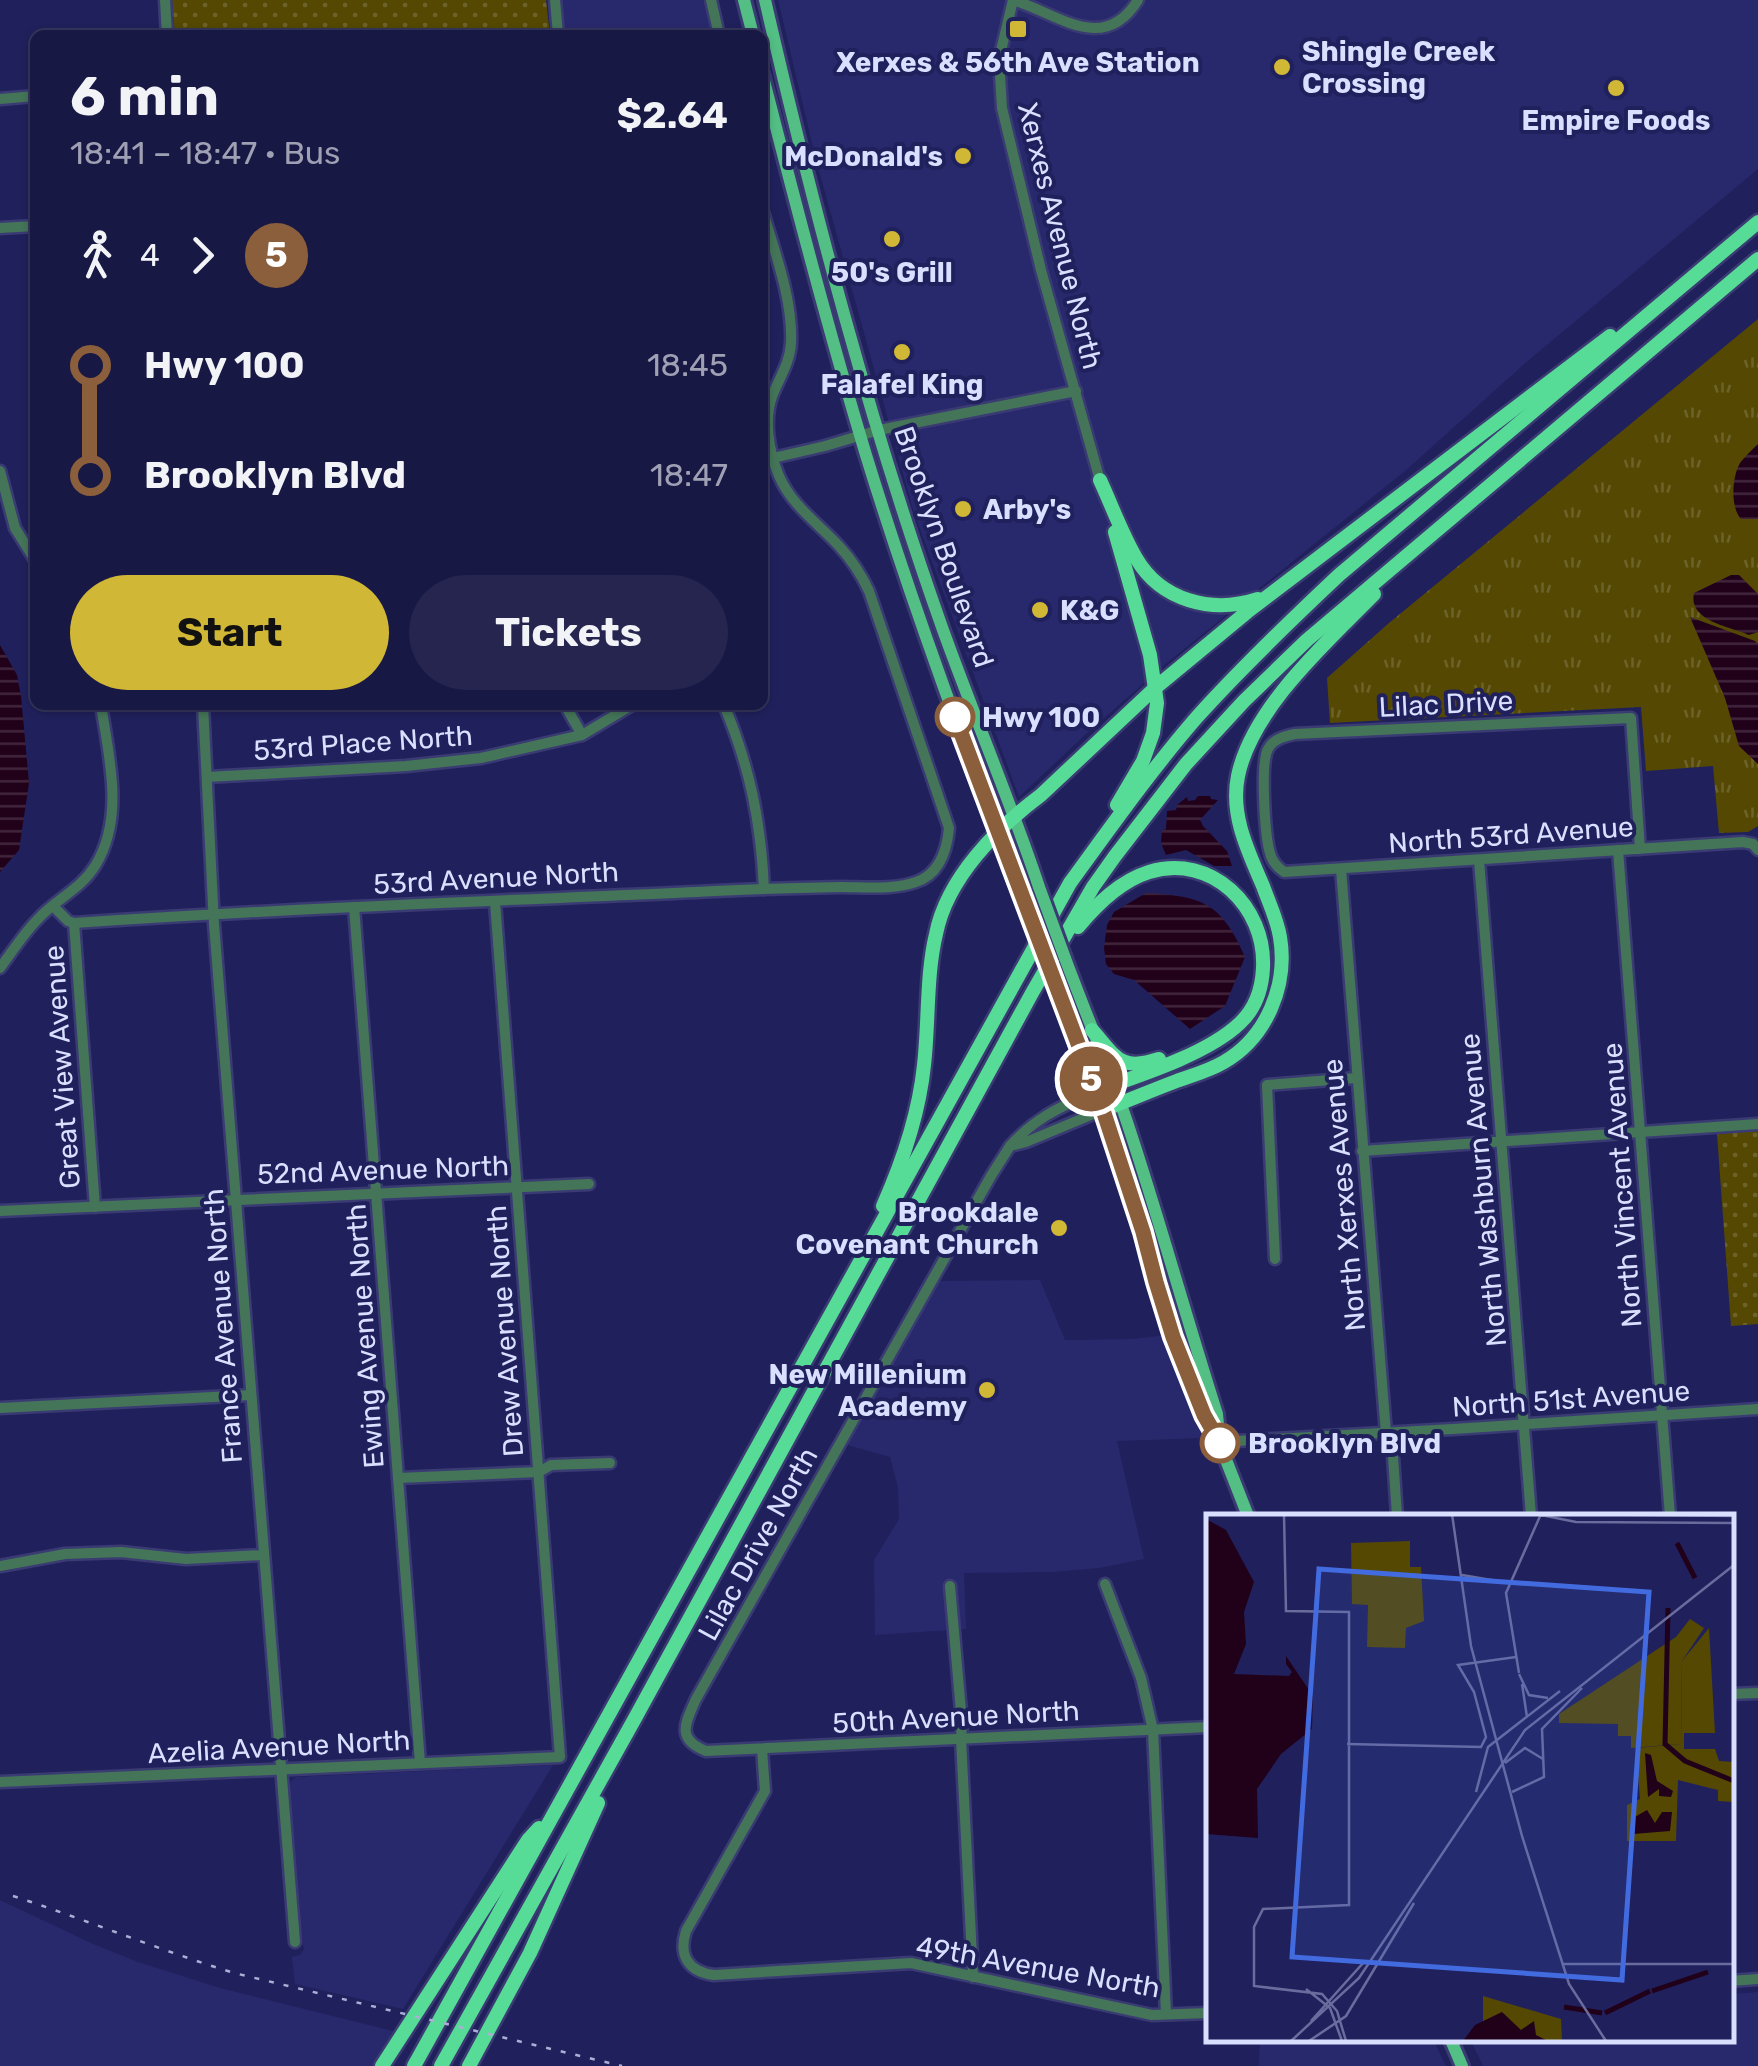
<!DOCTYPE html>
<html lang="en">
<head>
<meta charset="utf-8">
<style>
  body { margin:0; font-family:Rubik,sans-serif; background:#252550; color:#f1f3f6; height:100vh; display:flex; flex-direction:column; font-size:38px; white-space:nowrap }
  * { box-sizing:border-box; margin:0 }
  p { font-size:32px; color:#9fa0b3 }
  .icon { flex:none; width:55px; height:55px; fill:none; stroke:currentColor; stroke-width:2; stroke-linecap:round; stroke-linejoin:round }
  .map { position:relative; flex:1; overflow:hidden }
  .panel { position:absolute; left:30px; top:30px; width:738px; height:680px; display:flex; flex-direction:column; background:#181845; border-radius:15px; box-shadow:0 2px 8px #0004,0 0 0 2px #36375e }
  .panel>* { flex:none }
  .badge { padding:0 20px; border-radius:32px; font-size:35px; line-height:65px }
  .map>.badge { position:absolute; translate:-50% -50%; box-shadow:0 0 0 5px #fff }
  .legs { display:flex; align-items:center; gap:15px; height:110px; padding:0 40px; font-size:32px }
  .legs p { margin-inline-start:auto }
  .summary { display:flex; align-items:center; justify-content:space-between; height:170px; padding:0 40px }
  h1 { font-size:55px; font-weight:700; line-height:75px }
  .cta { display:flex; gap:20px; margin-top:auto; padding:20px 40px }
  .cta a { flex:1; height:115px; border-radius:60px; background:#d1b736; color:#111; font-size:40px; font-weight:700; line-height:115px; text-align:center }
  .cta a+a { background:#252550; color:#f1f3f6 }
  ul { padding:0 40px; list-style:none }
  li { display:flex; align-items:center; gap:35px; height:110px; font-size:38px }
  li i { display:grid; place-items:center; width:15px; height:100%; margin:0 12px; background:currentColor }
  li i::after { content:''; width:25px; height:25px; margin:-12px; border:8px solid; border-radius:50%; background:#181845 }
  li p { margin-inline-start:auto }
  li:first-child i { background:linear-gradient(#0000 50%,currentColor 0) }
  li:last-child i { background:linear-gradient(currentColor 50%,#0000 0) }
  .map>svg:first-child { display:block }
  .built { fill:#28286d }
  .grass { fill:url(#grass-tufts) }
  .park { fill:url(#park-dots) }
  .water { fill:url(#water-rules) }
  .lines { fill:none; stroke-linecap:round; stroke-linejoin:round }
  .minor-casing { stroke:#3a3b73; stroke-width:15 }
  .major-casing { stroke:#3a3b73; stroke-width:18 }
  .highway-casing { stroke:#3a3b73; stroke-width:19 }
  .minor { stroke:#447558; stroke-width:10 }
  .major { stroke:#53bf85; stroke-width:12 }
  .highway { stroke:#56dc96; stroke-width:14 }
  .rail { stroke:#abafd5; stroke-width:2.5; stroke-dasharray:5 10; stroke-linecap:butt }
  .major-bridge-casing { stroke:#3a3b73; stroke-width:18; stroke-linecap:butt }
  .major-bridge { stroke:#53bf85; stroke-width:12 }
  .line-1-casing { stroke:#fff; stroke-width:22 }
  .line-1 { stroke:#8b5e3c; stroke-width:15 }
  .poi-dot { fill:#d1b736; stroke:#20205c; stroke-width:4 }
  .stop-1-dot { fill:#fff; stroke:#8b5e3c; stroke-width:5 }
  .labels { text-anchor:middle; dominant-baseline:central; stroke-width:8; stroke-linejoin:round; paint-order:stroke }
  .poi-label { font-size:28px; font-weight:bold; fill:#d9dffe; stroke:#20205c }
  .street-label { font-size:28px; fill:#d9dffe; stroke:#20205c }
  .stop-label { font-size:28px; font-weight:bold; fill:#d9dffe; stroke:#20205c; text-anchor:start }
  .inset-river { fill:none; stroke:#21001a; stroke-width:5 }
  .inset-road { fill:none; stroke:#6a6c9d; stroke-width:2.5 }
  .view { fill:#436be0; fill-opacity:0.15; stroke:#436be0; stroke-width:5 }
  .inset-edge { fill:none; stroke:#d9dffe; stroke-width:5 }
</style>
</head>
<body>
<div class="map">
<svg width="1758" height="2066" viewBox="0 0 1758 2066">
  <defs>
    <pattern id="grass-tufts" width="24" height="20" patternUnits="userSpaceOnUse" patternTransform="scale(2.5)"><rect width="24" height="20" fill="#554803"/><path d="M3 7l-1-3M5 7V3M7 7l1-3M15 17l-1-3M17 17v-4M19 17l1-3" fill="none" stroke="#6d6229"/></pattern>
    <pattern id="park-dots" width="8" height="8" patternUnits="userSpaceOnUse" patternTransform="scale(2.5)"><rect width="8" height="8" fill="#554803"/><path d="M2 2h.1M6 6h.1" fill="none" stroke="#6d6229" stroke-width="1.8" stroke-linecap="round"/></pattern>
    <pattern id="water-rules" width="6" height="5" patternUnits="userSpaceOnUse" patternTransform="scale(2.5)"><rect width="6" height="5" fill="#21001a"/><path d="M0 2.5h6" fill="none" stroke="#41253c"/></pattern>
  </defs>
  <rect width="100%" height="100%" fill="#20205c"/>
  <g class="built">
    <polygon points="561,0 703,0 712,35 564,35"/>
    <polygon points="778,0 1758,0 1758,169 1530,359 1405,471 1168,662 1086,734 1019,797 914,513 816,160"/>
    <polygon points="1040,1280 1065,1340 1133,1339 1166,1335 1176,1356 1178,1374 1203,1438 1117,1441 1144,1559 1099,1568 1052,1572 964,1573 966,1629 875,1635 874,1560 899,1519 898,1488 890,1457 844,1444 938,1281"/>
    <polygon points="553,1765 403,2009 295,1984 292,1957 300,1955 304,1949 300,1930 289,1786 291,1781 296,1777"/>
    <polygon points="0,1900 91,1943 138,1962 220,1988 401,2033 378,2066 0,2066"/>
    <polygon points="1758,1992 1758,2066 1483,2066 1470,2039 1730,2038 1731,1994"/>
    <polygon points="1260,2038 1433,2039 1446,2066 1259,2066"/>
  </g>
  <polygon class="grass" points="1758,319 1758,826 1748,832 1719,833 1713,766 1646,771 1641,707 1330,723 1327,678 1389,623"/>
  <g class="park">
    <polygon points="172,0 546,0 550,35 175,35"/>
    <polygon points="1758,1130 1758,1324 1731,1326 1717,1134"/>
  </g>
  <g class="water">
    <path d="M1758,444v75h-17c-11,-12 -9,-42 -1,-56 5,-7 12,-13 18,-19z"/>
    <path d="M1731,575h8l19,19v38l-9,3c-20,-9 -61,-14 -55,-42z"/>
    <polygon points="1690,617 1755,641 1758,644 1758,764 1739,746 1725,698"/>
    <polygon points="0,645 17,675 21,696 29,783 19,850 0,872"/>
    <polygon points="1198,796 1210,796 1211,799 1218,800 1200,820 1203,826 1227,851 1232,866 1214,866 1186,850 1166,855 1161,843 1162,831 1166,829 1167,811 1176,810 1177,805 1187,797 1188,801 1195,800"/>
    <path d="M1146,893c56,3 76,10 99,64l-20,49 -35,23 -56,-49 -20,-6 -8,-10 -2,-16 3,-23 7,-13z"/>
  </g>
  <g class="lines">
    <defs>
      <g id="minor">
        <polyline points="165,0 167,35"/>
        <polyline points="555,0 558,35"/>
        <polyline points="711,0 719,35"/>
        <polyline points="1013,0 999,59 1002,108 1041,270 1101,484"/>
        <path d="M1013,0c44,13 90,56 125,0"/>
        <polyline points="0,99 35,96"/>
        <polyline points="0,228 35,226"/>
        <polyline points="773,458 825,446 879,430 1076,391"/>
        <polyline points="0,471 15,528 35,560"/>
        <polyline points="203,705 214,924 295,1942"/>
        <polyline points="565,705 582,735"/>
        <path d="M724,705c26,62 37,117 40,184"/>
        <polyline points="207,777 406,766 481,758 582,735 632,705"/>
        <path d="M1640,849l-9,-131 -336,16c-10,2 -22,5 -27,15 -8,14 -3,88 2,104 2,9 7,14 14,19l459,-30 10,2 5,6"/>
        <polyline points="1618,850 1670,1516"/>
        <polyline points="1479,860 1531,1516"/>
        <polyline points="1341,869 1386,1433 1392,1441 1397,1516"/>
        <path d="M53,906l15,15 6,2c207,-14 415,-22 622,-31 48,-3 96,-4 145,-5 24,0 52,3 75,-5 24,-8 31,-32 33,-54l-80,-237c-8,-17 -17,-31 -30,-45 -21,-23 -47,-40 -60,-70 -10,-24 -16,-57 -6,-82 7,-17 17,-32 18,-51 2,-45 -17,-92 -29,-135"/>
        <polyline points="354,907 420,1763"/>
        <polyline points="74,923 95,1207"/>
        <path d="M0,968c12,-16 24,-35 38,-49 18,-20 43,-30 57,-53 30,-48 14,-109 6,-161"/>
        <path d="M1095,1091c-34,16 -59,26 -85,55l16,-4 77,-32"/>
        <path d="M1010,1146l-19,30 -295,523c-10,23 -21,40 10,52l502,-24"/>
        <polyline points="1362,1151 1758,1124"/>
        <polyline points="0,1211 589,1184"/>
        <polyline points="1275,1259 1267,1085 1356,1078"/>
        <polyline points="0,1408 251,1395"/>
        <polyline points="1219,1442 1453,1429 1758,1409"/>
        <polyline points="398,1478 539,1472 551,1465 610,1463"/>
        <polyline points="0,1566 65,1554 121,1552 186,1559 263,1555"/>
        <polyline points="1105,1584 1141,1678 1153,1730 1166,2014"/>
        <polyline points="950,1586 962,1723 961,1739 973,1977"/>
        <polyline points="1730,1694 1758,1693"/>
        <path d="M762,1749l3,42 -79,140c-8,25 3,41 28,44l197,-12 241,52 56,-2"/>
        <polyline points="0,1782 560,1757 495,902"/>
        <polyline points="1730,1981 1758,1979"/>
      </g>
      <g id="major">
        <polyline points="744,0 753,35"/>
        <path d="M765,0c49,212 105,425 178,630 31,86 67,170 96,257"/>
        <path d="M762,73c33,128 66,256 104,382 47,153 103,303 160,453"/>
        <path d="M1065,958c20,54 43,108 62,164 32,96 59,195 90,292l2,21"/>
        <polyline points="1063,1007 1103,1110 1143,1232 1155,1282 1173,1337 1204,1415 1219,1442 1248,1516"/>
        <polyline points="1450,2038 1462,2066"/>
      </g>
      <g id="highway">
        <path d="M1100,480c12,26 22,54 36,78 25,43 76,56 122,41"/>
        <polyline points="1115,532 1150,655 1157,703 1153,733 1143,761 1117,805"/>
        <path d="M1078,927c19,-23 42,-46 71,-55 63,-19 117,35 114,96 -1,21 -7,40 -23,55 -32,31 -102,53 -145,68"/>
        <path d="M1092,1030c24,27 28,42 67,29"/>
        <path d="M1103,1110c24,-9 47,-19 71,-28 16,-6 35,-11 50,-20 43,-25 64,-77 56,-125 -3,-18 -11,-34 -17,-51 -15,-35 -33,-71 -25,-110 14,-68 89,-134 136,-182"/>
        <path d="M883,1206c20,-45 36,-92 41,-141 5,-43 2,-89 12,-131 11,-56 61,-106 105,-139l114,-107 92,-76 363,-276"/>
        <polyline points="382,2066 528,1840 539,1828"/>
        <path d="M414,2066l656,-1183c41,-56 81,-113 127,-166 45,-50 93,-96 142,-142l419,-353"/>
        <polyline points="441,2066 634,1720 1032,993 1093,887 1115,856 1186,764 1244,701 1307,640 1758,259"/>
        <polyline points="469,2066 530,1953 598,1803"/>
      </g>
    </defs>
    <use href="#minor" class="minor-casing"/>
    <use href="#major" class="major-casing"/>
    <use href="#highway" class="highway-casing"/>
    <use href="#minor" class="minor"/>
    <use href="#major" class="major"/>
    <use href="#highway" class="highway"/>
    <path class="rail" d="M13,1896c74,24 146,54 221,77l388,93"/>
    <defs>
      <g id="major-bridge">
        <polyline points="1039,887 1065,958"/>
        <polyline points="1026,908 1063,1007"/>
      </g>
    </defs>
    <use href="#major-bridge" class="major-bridge-casing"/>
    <use href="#major-bridge" class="major-bridge"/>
  </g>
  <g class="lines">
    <defs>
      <polyline id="line-1" points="955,717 1103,1110 1143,1232 1156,1282 1173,1337 1204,1415 1220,1443"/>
    </defs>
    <use href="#line-1" class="line-1-casing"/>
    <use href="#line-1" class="line-1"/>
  </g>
  <g class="poi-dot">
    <rect x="1008" y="19" width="20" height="20" rx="5"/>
    <circle cx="1282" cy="67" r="10"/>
    <circle cx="1616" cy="88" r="10"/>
    <circle cx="963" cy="156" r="10"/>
    <circle cx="892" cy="239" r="10"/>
    <circle cx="902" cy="352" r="10"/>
    <circle cx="963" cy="509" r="10"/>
    <circle cx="1040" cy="610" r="10"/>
    <circle cx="1059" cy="1228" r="10"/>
    <circle cx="987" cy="1390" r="10"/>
  </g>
  <g class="stop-1-dot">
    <circle cx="955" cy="717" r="18"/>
    <circle cx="1220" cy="1443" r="18"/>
  </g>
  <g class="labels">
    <g class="poi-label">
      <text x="1302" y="51" text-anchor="start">Shingle Creek<tspan x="1302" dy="32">Crossing</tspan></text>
      <text x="1018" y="62">Xerxes &amp; 56th Ave Station</text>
      <text x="1616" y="120">Empire Foods</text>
      <text x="943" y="156" text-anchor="end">McDonald's</text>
      <text x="892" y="272">50's Grill</text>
      <text x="902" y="384">Falafel King</text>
      <text x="983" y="509" text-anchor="start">Arby's</text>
      <text x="1060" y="610" text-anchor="start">K&amp;G</text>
      <text x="1039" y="1212" text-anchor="end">Brookdale<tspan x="1039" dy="32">Covenant Church</tspan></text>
      <text x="967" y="1374" text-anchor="end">New Millenium<tspan x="967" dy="32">Academy</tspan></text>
    </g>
    <g class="street-label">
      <text transform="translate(1060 236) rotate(76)">Xerxes Avenue North</text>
      <text transform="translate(944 547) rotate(71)">Brooklyn Boulevard</text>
      <text transform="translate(1446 704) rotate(-3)">Lilac Drive</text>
      <text transform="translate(363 743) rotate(-4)">53rd Place North</text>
      <text transform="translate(1511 835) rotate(-4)">North 53rd Avenue</text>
      <text transform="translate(496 878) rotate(-3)">53rd Avenue North</text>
      <text transform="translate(62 1067) rotate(-94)">Great View Avenue</text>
      <text transform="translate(383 1170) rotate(-2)">52nd Avenue North</text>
      <text transform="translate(1622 1185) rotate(-94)">North Vincent Avenue</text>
      <text transform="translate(1483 1190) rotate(-95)">North Washburn Avenue</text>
      <text transform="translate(1344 1195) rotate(-95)">North Xerxes Avenue</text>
      <text transform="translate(223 1326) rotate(-94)">France Avenue North</text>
      <text transform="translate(505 1331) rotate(-94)">Drew Avenue North</text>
      <text transform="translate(365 1336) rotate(-94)">Ewing Avenue North</text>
      <text transform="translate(1571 1399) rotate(-4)">North 51st Avenue</text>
      <text transform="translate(758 1544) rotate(-61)">Lilac Drive North</text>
      <text transform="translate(956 1717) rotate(-3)">50th Avenue North</text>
      <text transform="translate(279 1747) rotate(-3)">Azelia Avenue North</text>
      <text transform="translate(1038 1967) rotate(10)">49th Avenue North</text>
    </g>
    <g class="stop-label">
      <text x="982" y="717">Hwy 100</text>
      <text x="1248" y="1443">Brooklyn Blvd</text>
    </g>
  </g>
  <g transform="translate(1206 1514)">
    <rect width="528" height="528" fill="#20205c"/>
    <path d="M484,105l14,9 -22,33 -1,83 -50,4v-12h-13v-12l-59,-1v-9l117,-77z" fill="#554803"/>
    <path d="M204,27v26h11l3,54 -18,7 -1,20 -38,-1 1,-42 -16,-1 -1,-61zM503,114l6,105h-31v16h31l4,12 14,1v40l-15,-1v-11l-40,-10 -2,61h-49v-36l13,-6 -4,-51 45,-4 1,-83zM277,482l78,23 1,22h-79z" fill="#554803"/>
    <path d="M0,5l20,11 28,52 -10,30 2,32 -12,30 55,2 3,-4 -6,-8v-8l27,40 -1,33 -31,25 -24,35 1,49 -52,-4zM439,239l6,2 6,26 16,10 -2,6 -12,-1v-7l-11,8zM441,296l8,13 7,-11h10l-2,19 -37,3v-16zM296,498l19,18 13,-9 2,14 12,6h-85l12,-16z" fill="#21001a"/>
    <path class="inset-river" d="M471,29l18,35M462,94l-3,136 20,17 49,20M446,477l56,-19M358,493l38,6M399,499l45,-22"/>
    <path class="inset-road" d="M78,0l2,97 63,1v293l-86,4 -9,18v59l68,8 15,17 9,30M246,0l19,132 51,190 47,148 37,57M330,0l40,8 158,1M351,0l177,2M256,61l47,8M313,159l-13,-80 35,-79M313,160l10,21 19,3M316,170l5,33M141,230l134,3 5,-10 -12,-45 -16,-27 58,-8M299,249l20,-15 18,11M270,278l12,-45 72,-56M306,278l32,-15 -2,-48 40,-41M356,450h172M100,475l24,19 12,33M105,507l53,-59M85,527l68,-63 166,-248 209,-165M103,527l37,-25 68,-113"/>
    <path class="view" d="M113,55l330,23 -27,388 -330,-23z"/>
    <rect width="528" height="528" class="inset-edge"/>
  </g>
</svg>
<b class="badge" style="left:1091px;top:1079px;background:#8b5e3c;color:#fff">5</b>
<section class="panel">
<div class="summary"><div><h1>6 min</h1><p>18:41 – 18:47 · Bus</p></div><b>$2.64</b></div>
<div class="legs"><svg class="icon" aria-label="walk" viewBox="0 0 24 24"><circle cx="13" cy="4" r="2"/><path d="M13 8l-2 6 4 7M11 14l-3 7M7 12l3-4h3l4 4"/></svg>4<svg class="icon" aria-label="forward" viewBox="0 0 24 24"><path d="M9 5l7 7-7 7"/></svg><b class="badge" style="background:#8b5e3c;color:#fff">5</b></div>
<ul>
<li><i style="color:#8b5e3c"></i><b>Hwy 100</b><p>18:45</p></li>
<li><i style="color:#8b5e3c"></i><b>Brooklyn Blvd</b><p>18:47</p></li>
</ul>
<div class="cta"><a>Start</a><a>Tickets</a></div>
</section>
</div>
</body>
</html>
